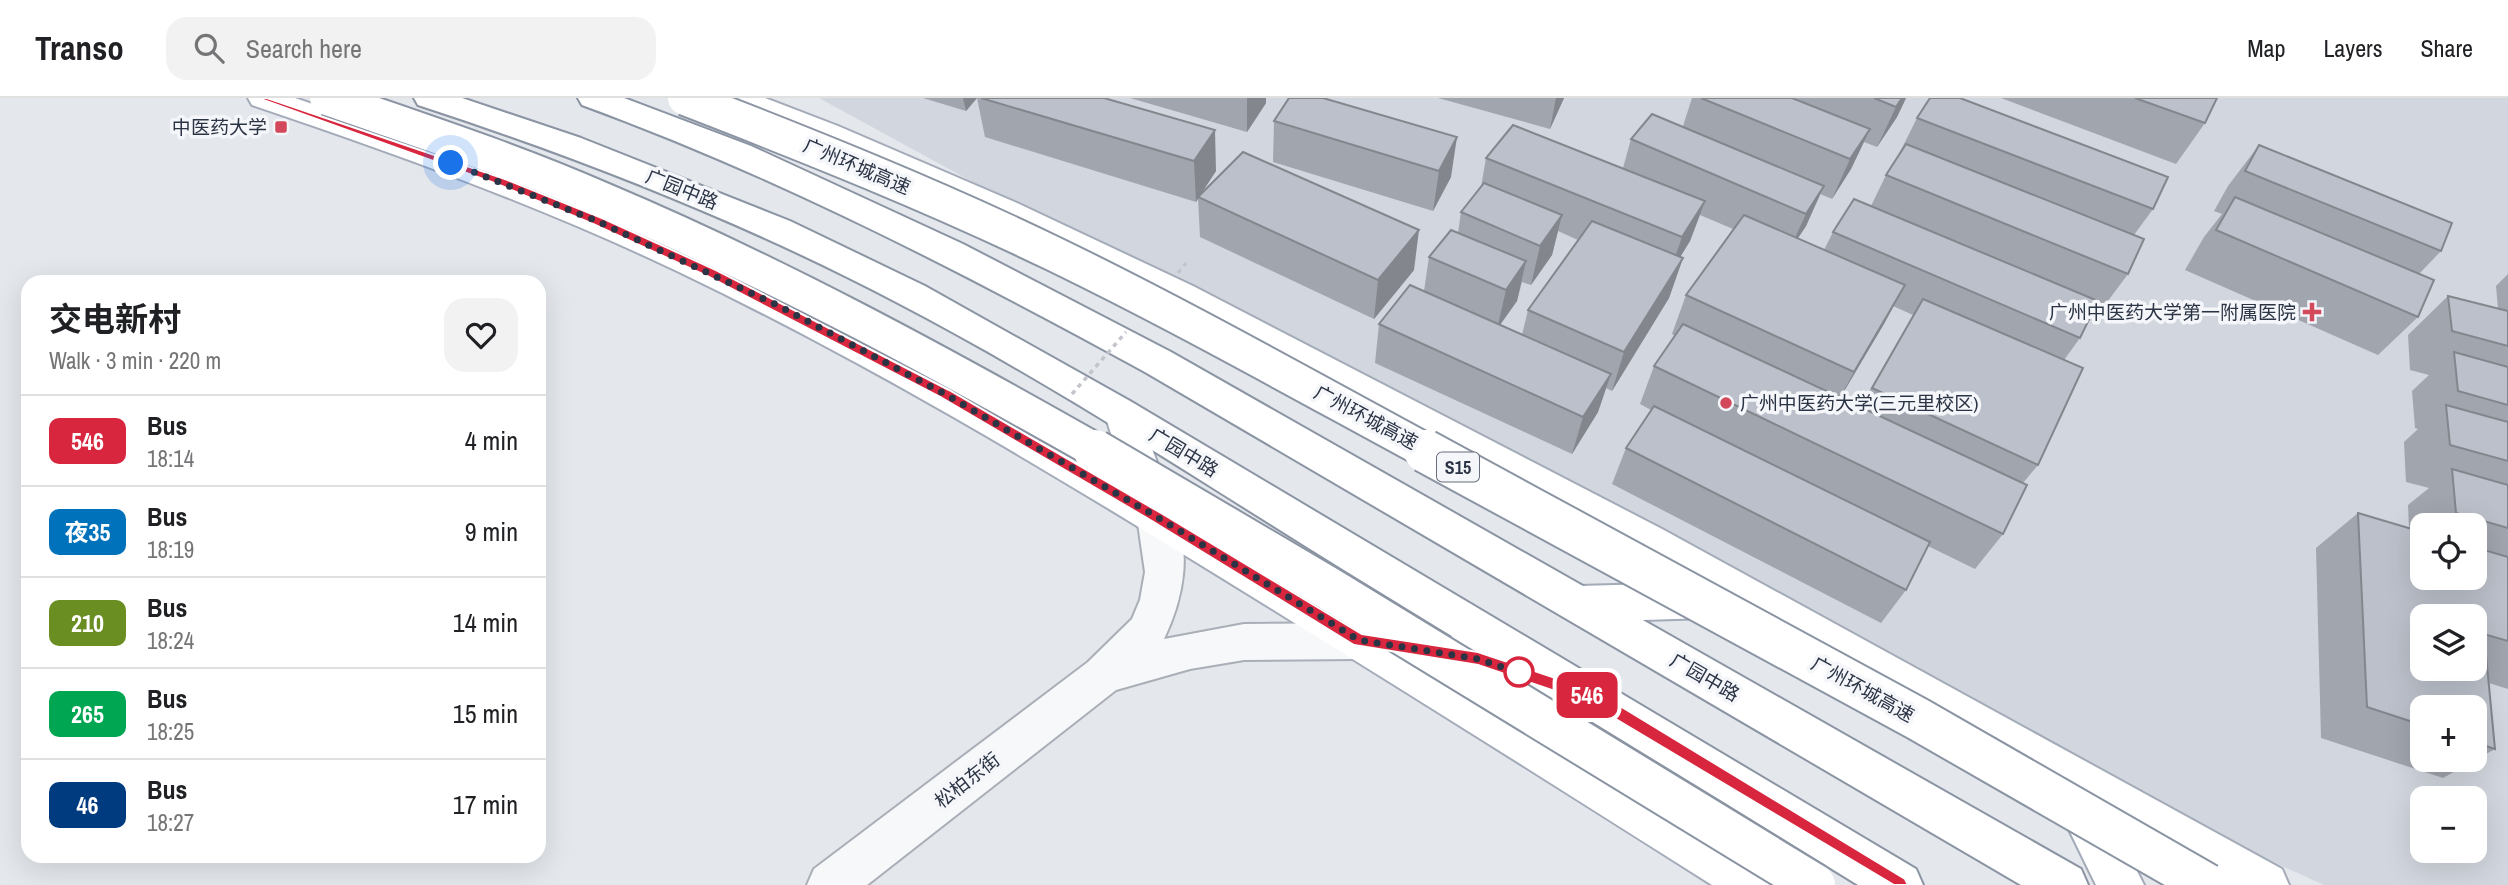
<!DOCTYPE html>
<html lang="en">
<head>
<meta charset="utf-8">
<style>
  body { margin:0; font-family:"Archivo Narrow","Noto Sans SC",sans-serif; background:#f2f2f2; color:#202124; height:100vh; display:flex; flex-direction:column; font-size:26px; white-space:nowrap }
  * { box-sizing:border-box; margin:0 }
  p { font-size:23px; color:#757577 }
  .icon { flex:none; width:38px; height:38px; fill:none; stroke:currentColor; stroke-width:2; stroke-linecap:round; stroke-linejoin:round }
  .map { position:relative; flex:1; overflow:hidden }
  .sheet { position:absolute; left:21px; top:177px; width:525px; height:588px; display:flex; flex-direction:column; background:#fff; border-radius:21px; box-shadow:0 7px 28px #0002 }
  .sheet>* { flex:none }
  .badge { padding:0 14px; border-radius:10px; font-size:24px; line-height:46px }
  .fabs { position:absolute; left:2410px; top:415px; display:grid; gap:14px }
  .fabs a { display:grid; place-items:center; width:77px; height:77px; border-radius:14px; background:#fff; box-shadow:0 7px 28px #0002; font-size:35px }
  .you { position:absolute; width:35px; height:35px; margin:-18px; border:5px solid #fff; border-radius:50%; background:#1a73e8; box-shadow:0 0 0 10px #1a73e833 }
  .map>.badge { position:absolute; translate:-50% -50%; box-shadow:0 0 0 4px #fff }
  .round { display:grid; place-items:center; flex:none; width:74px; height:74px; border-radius:21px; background:#f2f2f2 }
  .head { display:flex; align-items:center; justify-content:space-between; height:119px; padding:0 28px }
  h1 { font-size:33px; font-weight:700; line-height:52px }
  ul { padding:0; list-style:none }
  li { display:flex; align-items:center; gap:21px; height:91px; padding:0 28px; border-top:2px solid #e0e0e0 }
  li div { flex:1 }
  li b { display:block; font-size:26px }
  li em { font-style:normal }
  li .badge { min-width:77px; font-weight:700; text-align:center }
  header { display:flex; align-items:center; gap:42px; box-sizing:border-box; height:98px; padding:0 35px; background:#fff; border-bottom:2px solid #e0e0e0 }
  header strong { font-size:33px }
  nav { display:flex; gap:38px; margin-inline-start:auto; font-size:24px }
  .search { width:490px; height:63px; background:#f2f2f2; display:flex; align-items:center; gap:18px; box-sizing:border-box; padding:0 24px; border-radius:21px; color:#757577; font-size:26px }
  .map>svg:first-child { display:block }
  .built { fill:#d2d6de; fill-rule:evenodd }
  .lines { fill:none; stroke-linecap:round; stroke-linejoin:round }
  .minor-casing { stroke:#a9aeb7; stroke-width:4 }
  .major-casing { stroke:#a3abb8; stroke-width:4 }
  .highway-casing { stroke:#8b94a3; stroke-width:4 }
  .minor { fill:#f7f8fa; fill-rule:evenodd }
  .major { fill:#fff; fill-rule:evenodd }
  .highway { fill:#fff; fill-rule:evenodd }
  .highway-bridge-far1-casing { stroke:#8b94a3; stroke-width:38; stroke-linecap:butt }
  .highway-bridge-casing { stroke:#8b94a3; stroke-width:46; stroke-linecap:butt }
  .path-bridge { stroke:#c2c5cb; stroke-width:3.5; stroke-dasharray:4.5 4.5; stroke-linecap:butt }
  .highway-bridge-far1 { stroke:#fff; stroke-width:34 }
  .highway-bridge { stroke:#fff; stroke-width:42 }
  .wall { fill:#a1a5ae; fill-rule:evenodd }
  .shaded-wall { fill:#83868d }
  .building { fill:#bbc0ca; stroke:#83868d; stroke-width:2; fill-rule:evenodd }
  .line { fill:#d7263d; stroke:#fff; stroke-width:2 }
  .walk { stroke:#2b3445; stroke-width:7; stroke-dasharray:0 12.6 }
  .poi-dot { fill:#d1495b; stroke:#f4f6f9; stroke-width:2.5 }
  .stop-dot { fill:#fff; stroke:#d7263d; stroke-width:3.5 }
  .labels { text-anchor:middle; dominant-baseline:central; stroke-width:7; stroke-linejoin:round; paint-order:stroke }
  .shield { fill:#f4f6f9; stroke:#676e7b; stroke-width:2 }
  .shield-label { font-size:18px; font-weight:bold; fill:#2b3445 }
  .poi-label { font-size:19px; fill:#2b3445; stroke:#f4f6f9; text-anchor:end }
  .street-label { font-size:19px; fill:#2b3445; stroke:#f4f6f9 }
</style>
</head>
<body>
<header>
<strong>Transo</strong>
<div class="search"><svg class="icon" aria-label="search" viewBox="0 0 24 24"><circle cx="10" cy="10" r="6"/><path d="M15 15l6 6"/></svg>Search here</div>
<nav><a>Map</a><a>Layers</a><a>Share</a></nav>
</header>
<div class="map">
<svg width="2508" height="787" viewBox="0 0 2508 787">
  <rect width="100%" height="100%" fill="#e4e7ec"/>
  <path class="built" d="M819,0h1689v787h-184l-388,-176zM2422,427h52v53h-52zM2422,518h52v52h-52zM2422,609h52v53h-52zM2422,700h52v52h-52z"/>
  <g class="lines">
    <defs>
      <path id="minor" d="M1157,403l14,5c22,43 13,91 -7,133l80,-15 115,-1 15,5 6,13 -6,13 -15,5 -115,1 -54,9 -74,21 -249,195h-60l7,-16 274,-207 44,-43 8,-19 5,-28 -8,-55 6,-11z"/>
      <g id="major">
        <path d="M248,0h47l196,68 160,65 201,97 274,152 -21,-65 5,-10 13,-5 13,5 34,93 -3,6 255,153 -2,-4 6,-13c38,-14 102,16 140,30l6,13 -6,13 -15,6 -74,-25 -29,-5 322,197 7,16h-65c-164,-104 -329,-208 -495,-310 -175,-108 -352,-214 -538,-303 -138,-66 -282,-118 -427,-167z"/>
        <path d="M721,0h44l73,28 179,77 176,83 469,243 620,340 7,16h-67l-110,-63 32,63h-48l-40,-82 4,-11 -15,-8 -317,-180 -5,8 -14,6 -131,4 -14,-6 -6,-12 6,-12 14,-6 112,-3c-314,-174 -631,-345 -965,-478z"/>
      </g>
      <g id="highway">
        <path d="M414,0h48l119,40 209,83 135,65 205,115 786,468 7,16h-65c-171,-106 -343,-210 -514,-315 -147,-91 -292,-187 -446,-267 -154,-81 -315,-144 -480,-198z"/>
        <path d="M578,0h46l127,48 212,98 208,108 910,517 7,16h-67l-876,-513c-183,-100 -366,-195 -563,-267z"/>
      </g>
    </defs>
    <use href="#minor" class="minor-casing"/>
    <use href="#major" class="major-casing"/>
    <use href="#highway" class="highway-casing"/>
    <use href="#minor" class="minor"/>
    <use href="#major" class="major"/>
    <use href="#highway" class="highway"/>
    <defs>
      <g id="highway-bridge-far1">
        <path d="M327,0c92,32 185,62 274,101 171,72 335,161 497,253"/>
        <path d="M685,0c124,48 247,97 367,155 128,62 252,132 376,199"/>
      </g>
      <g id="highway-bridge">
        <polyline points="1095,353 1328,490 1814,787"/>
        <polyline points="1425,353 1918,621 2207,787"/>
      </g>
    </defs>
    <use href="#highway-bridge-far1" class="highway-bridge-far1-casing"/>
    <use href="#highway-bridge" class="highway-bridge-casing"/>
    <g class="path-bridge">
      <polyline points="1178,175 1186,165"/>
      <polyline points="1072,296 1126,234"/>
    </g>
    <use href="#highway-bridge-far1" class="highway-bridge-far1"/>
    <use href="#highway-bridge" class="highway-bridge"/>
  </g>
  <g class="wall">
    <polygon points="923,0 977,0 966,13"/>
    <polygon points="977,0 1104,0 1216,73 1199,98 1414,172 1374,221 1200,139 1198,100 1196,104 985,39"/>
    <polygon points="1130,0 1266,0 1266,5 1247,34"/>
    <polygon points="1323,0 1451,79 1433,113 1273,64 1274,23"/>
    <polygon points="1438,0 1564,0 1550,31"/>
    <path d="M1692,0h214l-9,19 -20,30 -13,-5 -13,27 -19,30 -12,-5 -14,32 -8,12 26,12 9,-18 38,-26 15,-31 12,-19 19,-38 236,91 -19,26 -6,39 -29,39 -5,-2 -14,27 -16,22 -26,105 -15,18 -20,51 -28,35 -47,-23 -22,44 -25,33 -269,-139 14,-36 25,-38 -11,-6 14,-38 21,-30 -3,-2 14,-39 47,-66 -33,-14 -10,26 -10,16 3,1 -14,40 -57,93 -6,-3 -8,24 -26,42 -197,-91 4,-39 45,-33 5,-34 29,-24 3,-21 20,-25 5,-29 137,10 8,-29 52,-13zM1558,133l20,9 -50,70 -6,25 -22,-10 17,-24 5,-19 9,3 21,-30zM1893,208l20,9 -53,92 -20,-9z"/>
    <polygon points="2001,0 2135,0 2205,25 2176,66"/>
    <polygon points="2259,47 2441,153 2419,176 2418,219 2378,257 2185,172 2204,139 2222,116 2214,113 2228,88"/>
    <path d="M2508,176v415l-19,-6 6,66 -52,29 -122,-40 -5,-190 42,-35 51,15 -1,-23 21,-17 -23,-6 -2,-40 14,-13 -3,-1 -3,-37 17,-16 -19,-5 -2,-35 40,-39 50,13 -2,-23zM2422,427h52v53h-52zM2422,609h52v53h-52z"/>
  </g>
  <g class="shaded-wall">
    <polygon points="963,0 977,0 966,13"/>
    <polygon points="1247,0 1266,0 1266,5 1247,34"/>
    <polygon points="1556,0 1564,0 1550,31"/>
    <polygon points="1902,0 1906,0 1897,19 1877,49 1896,9"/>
    <polygon points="1870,31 1851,71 1832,101 1850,61"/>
    <polygon points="1215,32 1216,73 1196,104 1194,63"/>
    <polygon points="1457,39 1451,79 1433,113 1439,73"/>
    <polygon points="1824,88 1806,128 1788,155 1806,116"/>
    <polygon points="1705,103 1690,143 1668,179 1682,139"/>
    <polygon points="1562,117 1552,157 1531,187 1540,148"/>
    <polygon points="1419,132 1414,172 1374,221 1378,182"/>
    <polygon points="1683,160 1669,200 1612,293 1624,254"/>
    <polygon points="1526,163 1517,203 1497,231 1506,192"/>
    <polygon points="1905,187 1884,226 1833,312 1854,274"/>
    <polygon points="1611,276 1598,314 1572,356 1583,319"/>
  </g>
  <g class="building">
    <polygon points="981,0 1104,0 1215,32 1194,63"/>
    <polygon points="1289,0 1323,0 1457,39 1439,73 1274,23"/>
    <polygon points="1701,0 1792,0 1870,31 1850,61"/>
    <polygon points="1874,0 1902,0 1896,9"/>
    <polygon points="1930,0 1960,0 2168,79 2153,111 1917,20"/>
    <polygon points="2135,0 2217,0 2205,25"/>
    <polygon points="1652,16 1824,88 1806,116 1631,41"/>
    <polygon points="1513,27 1705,103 1682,139 1486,60"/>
    <polygon points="1906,46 2144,141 2128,176 1886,77"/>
    <polygon points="2259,47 2452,125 2441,153 2245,73"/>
    <polygon points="1243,54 1419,132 1378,182 1198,99"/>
    <polygon points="1484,85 1562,117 1540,148 1461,114"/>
    <polygon points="2235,99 2434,182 2418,219 2216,132"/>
    <polygon points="1854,101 2098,203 2080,240 1833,134"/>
    <polygon points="1744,117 1905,187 1854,274 1686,197"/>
    <polygon points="1592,123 1683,160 1624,254 1528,212"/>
    <polygon points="1451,132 1526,163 1506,192 1429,159"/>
    <polygon points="1410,187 1611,276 1583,319 1379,226"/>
    <polygon points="2448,198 2508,213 2508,248 2452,233"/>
    <polygon points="1923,201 2083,270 2038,367 1872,290"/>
    <polygon points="1683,226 2027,387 2003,436 1654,268"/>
    <polygon points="2454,254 2508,269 2508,307 2458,293"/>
    <polygon points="2446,307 2508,324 2508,363 2450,347"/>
    <polygon points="1654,308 1930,444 1906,492 1626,350"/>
    <polygon points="2452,371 2508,387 2508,430 2456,415"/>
    <path d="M2358,415l64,19v46h52v-31l34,10v84l-24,-7 11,115 -21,-7v-35h-52v18l-55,-18zM2422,518h52v52h-52z"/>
  </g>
  <polygon class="line" points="258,0 267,0 505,81 602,120 716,172 949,292 1161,415 1362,536 1478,554 1597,594 1905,781 1908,787 1894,787 1587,604 1478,567 1354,547 1152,423 940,299 707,178 593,126 497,86"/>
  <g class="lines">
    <polyline class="walk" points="451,65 597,123 779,208 945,296 1157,419 1359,542 1478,561 1523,576 1519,574"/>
  </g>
  <g class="poi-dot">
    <rect x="274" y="22" width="14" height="14" rx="3.5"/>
    <path d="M2308.5 203.5h7v7h7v7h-7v7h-7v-7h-7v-7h7z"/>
    <circle cx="1726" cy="305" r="7"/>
  </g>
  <circle class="stop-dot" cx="1519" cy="574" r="14"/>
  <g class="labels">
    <rect class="shield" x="1437" y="354.5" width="42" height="29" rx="5"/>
    <g class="shield-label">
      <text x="1458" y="369">S15</text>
    </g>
    <g class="poi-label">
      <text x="267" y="29">中医药大学</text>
      <text x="2296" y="214">广州中医药大学第一附属医院</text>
      <text x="1740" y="305" text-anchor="start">广州中医药大学(三元里校区)</text>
    </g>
    <g class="street-label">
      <text transform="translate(857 68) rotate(23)">广州环城高速</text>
      <text transform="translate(682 91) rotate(22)">广园中路</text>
      <text transform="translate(1366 319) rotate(28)">广州环城高速</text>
      <text transform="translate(1184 354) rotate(31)">广园中路</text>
      <text transform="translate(1705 579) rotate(30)">广园中路</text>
      <text transform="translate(1863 591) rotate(29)">广州环城高速</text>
      <text transform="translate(967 682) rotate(-38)">松柏东街</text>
    </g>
  </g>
</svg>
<div class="fabs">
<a><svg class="icon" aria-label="locate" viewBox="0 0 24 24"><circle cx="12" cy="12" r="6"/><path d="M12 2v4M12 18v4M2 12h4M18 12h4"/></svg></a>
<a><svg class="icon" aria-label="layers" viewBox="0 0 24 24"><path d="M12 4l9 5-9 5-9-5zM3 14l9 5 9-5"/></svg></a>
<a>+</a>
<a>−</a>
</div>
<div class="you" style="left:451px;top:65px"></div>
<b class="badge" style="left:1587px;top:597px;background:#d7263d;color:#fff">546</b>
<section class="sheet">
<div class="head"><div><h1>交电新村</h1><p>Walk · 3 min · 220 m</p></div><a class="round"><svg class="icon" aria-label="heart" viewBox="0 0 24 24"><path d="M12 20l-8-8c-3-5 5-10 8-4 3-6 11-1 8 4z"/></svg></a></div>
<ul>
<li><span class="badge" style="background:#d7263d;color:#fff">546</span><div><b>Bus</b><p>18:14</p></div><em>4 min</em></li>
<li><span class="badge" style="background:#0072bc;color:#fff">夜35</span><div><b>Bus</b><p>18:19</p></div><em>9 min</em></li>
<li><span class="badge" style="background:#6b8e23;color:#fff">210</span><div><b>Bus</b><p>18:24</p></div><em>14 min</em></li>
<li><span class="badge" style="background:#00a651;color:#fff">265</span><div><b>Bus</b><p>18:25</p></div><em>15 min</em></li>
<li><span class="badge" style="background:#003b80;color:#fff">46</span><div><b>Bus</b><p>18:27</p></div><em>17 min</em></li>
</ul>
</section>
</div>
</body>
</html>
